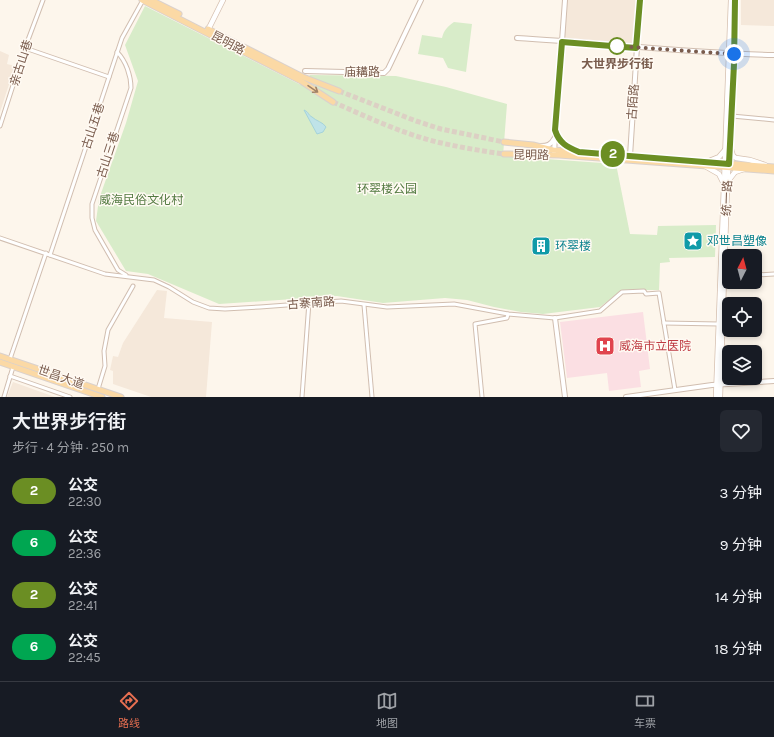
<!DOCTYPE html>
<html lang="zh">
<head>
<meta charset="utf-8">
<style>
  body { margin:0; font-family:Karla,"Noto Sans SC",sans-serif; background:#242831; color:#f1f3f6; height:100vh; display:flex; flex-direction:column; font-size:15px; white-space:nowrap }
  * { box-sizing:border-box; margin:0 }
  p { font-size:13px; color:#9ea1a6 }
  .icon { flex:none; width:22px; height:22px; fill:none; stroke:currentColor; stroke-width:2; stroke-linecap:round; stroke-linejoin:round }
  .map { position:relative; height:397px; overflow:hidden }
  .drawer { display:flex; flex-direction:column; background:#171b24; flex:1 }
  .drawer>* { flex:none }
  .badge { padding:0 8px; border-radius:13px; font-size:14px; line-height:26px }
  .needle { width:26px; rotate:6deg }
  .tools { position:absolute; left:722px; top:249px; display:grid; gap:8px }
  .tools a { display:grid; place-items:center; width:40px; height:40px; border-radius:6px; background:#171b24; box-shadow:0 2px 6px #0003; font-size:20px }
  .you { position:absolute; width:20px; height:20px; margin:-10px; border:3px solid #fff; border-radius:50%; background:#1a73e8; box-shadow:0 0 0 6px #1a73e833 }
  .map>.badge { position:absolute; translate:-50% -50%; box-shadow:0 0 0 2px #fff }
  .round { display:grid; place-items:center; flex:none; width:42px; height:42px; border-radius:6px; background:#242831 }
  .headline { display:flex; align-items:center; justify-content:space-between; height:68px; padding:0 12px }
  h1 { font-size:19px; font-weight:600; line-height:30px }
  ul { padding:0; list-style:none }
  li { display:flex; align-items:center; gap:12px; height:52px; padding:0 12px }
  li div { flex:1 }
  li b { display:block; font-size:15px }
  li em { font-style:normal }
  li .badge { min-width:44px; font-weight:700; text-align:center }
  .menu { display:flex; justify-content:space-around; align-items:center; height:56px; border-top:1px solid #363941; background:#171b24; font-size:11px; color:#9ea1a6 }
  .menu a { display:grid; justify-items:center; gap:2px }
  .menu .on { color:#e76f51 }
  .map>svg:first-child { display:block }
  .residential { fill:#f5e8da }
  .medical { fill:#fbdfe3 }
  .park { fill:#d8ecc9 }
  .water { fill:#bfe3e8; stroke:#a5d3da }
  .lines { fill:none; stroke-linecap:round; stroke-linejoin:round }
  .primary-tunnel { stroke:#dcd0c4; stroke-width:5; stroke-dasharray:5 2.5; stroke-linecap:butt }
  .minor-casing { stroke:#d1beb0; stroke-width:5 }
  .tertiary-casing { stroke:#d1beb0; stroke-width:6 }
  .secondary-casing { stroke:#d6c0b0; stroke-width:6 }
  .primary-casing { stroke:#dad1cd; stroke-width:7 }
  .minor { stroke:#fff; stroke-width:3 }
  .tertiary { stroke:#fff; stroke-width:4 }
  .secondary { stroke:#fff; stroke-width:4.5 }
  .primary { stroke:#fbd9a5; stroke-width:5 }
  .oneway { stroke:#a18267 }
  .line-casing { stroke:#fff; stroke-width:9 }
  .line { stroke:#6b8e23; stroke-width:6 }
  .walk { stroke:#7a5c4d; stroke-width:4; stroke-dasharray:0 7.2 }
  .stop-dot { fill:#fff; stroke:#6b8e23; stroke-width:2 }
  .labels { text-anchor:middle; dominant-baseline:central; stroke-width:3; stroke-linejoin:round; paint-order:stroke }
  .street-label { font-size:12px; fill:#7a5c4d; stroke:#fffaf3 }
  .stop-label { font-size:12px; font-weight:bold; fill:#7a5c4d; stroke:#fffaf3 }
  .park-label { font-size:12px; fill:#537a41; stroke:#fffaf3 }
  .culture-label { font-size:12px; fill:#0d838f; stroke:#fffaf3; text-anchor:start }
  .health-label { font-size:12px; fill:#be3a42; stroke:#fffaf3; text-anchor:start }
</style>
</head>
<body>
<div class="map">
<svg width="774" height="397" viewBox="0 0 774 397">
  <rect width="100%" height="100%" fill="#fdf6ec"/>
  <g class="residential">
    <polygon points="567,0 637,0 633,45 564,39"/>
    <polygon points="741,0 774,0 774,26 741,25"/>
    <polygon points="0,51 9,55 7,64 15,66 0,112"/>
    <polygon points="157,290 167,291 164,318 212,322 206,397 151,397 113,384 113,371 110,370 113,356 118,357 123,343"/>
    <polygon points="13,382 55,397 7,397"/>
  </g>
  <polygon class="medical" points="643,312 650,369 639,371 641,387 609,391 607,373 567,378 560,322"/>
  <g class="park">
    <polygon points="145,6 301,85 310,75 396,76 446,87 507,104 503,156 616,164 630,234 657,235 658,226 716,225 715,257 669,258 670,262 660,263 659,290 622,290 600,307 543,314 521,312 494,307 467,300 445,298 383,303 337,296 219,304 148,274 126,271 96,221 99,199 126,123 138,81 125,45"/>
    <path d="M454,22l18,2 -6,48 -18,-4 -5,-10 -25,-4 4,-19 20,3c2,-8 5,-11 12,-16z"/>
  </g>
  <path class="water" d="M304,110c5,2 4,5 8,7 4,4 11,5 14,10l-3,5 -6,2z"/>
  <g class="lines">
    <g class="primary-tunnel">
      <polyline points="339,91 416,121 441,129 504,142"/>
      <path d="M333,102c34,15 68,31 104,40 22,5 44,9 67,12"/>
    </g>
    <defs>
      <g id="minor">
        <polyline points="25,48 109,77"/>
        <path d="M117,52c9,9 14,24 14,36l-39,116v14l3,12 23,40 8,5"/>
        <polyline points="732,116 774,120"/>
        <polyline points="0,126 25,48 43,0"/>
        <polyline points="0,238 105,274 154,280 169,287 193,302 209,308 225,309 260,307 341,301 387,307 454,304 508,314 555,318 600,311 622,292 644,291 646,294 659,293 675,390"/>
        <polyline points="50,255 122,38 143,0"/>
        <polyline points="755,275 774,274"/>
        <polyline points="364,305 372,397"/>
        <polyline points="664,323 719,324"/>
        <polyline points="10,359 46,253"/>
        <polyline points="10,376 70,397"/>
        <polyline points="98,389 105,366 104,351 108,330 133,286"/>
        <polyline points="4,397 13,367"/>
        <polyline points="302,397 309,302"/>
        <polyline points="482,397 475,324 507,318 508,314"/>
      </g>
      <g id="tertiary">
        <path d="M517,38c86,5 171,15 257,17"/>
        <polyline points="305,71 384,73 388,69 421,0"/>
        <polyline points="556,133 559,140 575,151"/>
        <path d="M541,146c6,0 10,-1 13,-7"/>
        <polyline points="554,152 565,0"/>
        <polyline points="630,156 640,0"/>
        <polyline points="555,318 565,397"/>
        <polyline points="626,397 712,385 774,381"/>
      </g>
      <g id="secondary">
        <polyline points="207,32 223,0"/>
        <polyline points="731,149 733,156 736,158 750,160 765,165"/>
        <polyline points="709,161 719,157 725,150"/>
        <polyline points="705,166 719,174 723,182"/>
        <polyline points="728,181 735,172 744,169"/>
        <polyline points="716,397 731,0"/>
        <polyline points="720,397 727,188 734,64 735,0"/>
      </g>
      <g id="primary">
        <polyline points="142,0 301,81 333,102"/>
        <polyline points="151,0 179,14"/>
        <polyline points="208,29 303,77 339,91"/>
        <polyline points="504,142 533,145 553,150 774,167"/>
        <polyline points="504,154 559,155 774,171"/>
        <polyline points="0,356 121,397"/>
        <polyline points="0,362 102,397"/>
      </g>
    </defs>
    <use href="#minor" class="minor-casing"/>
    <use href="#tertiary" class="tertiary-casing"/>
    <use href="#secondary" class="secondary-casing"/>
    <use href="#primary" class="primary-casing"/>
    <use href="#minor" class="minor"/>
    <use href="#tertiary" class="tertiary"/>
    <use href="#secondary" class="secondary"/>
    <use href="#primary" class="primary"/>
  </g>
  <defs><path id="oneway-shaft" d="M-6 0H5M1.5-3L5.5 0L1.5 3" fill="none" stroke-width="1.6" stroke-linecap="round" stroke-linejoin="round"/></defs>
  <use class="oneway" href="#oneway-shaft" transform="translate(313 89) rotate(34)"/>
  <g class="lines">
    <defs>
      <path id="line" d="M640,0l-4,48 -74,-6 -7,88c4,13 12,17 24,22l150,12 5,-100 1,-64"/>
    </defs>
    <use href="#line" class="line-casing"/>
    <use href="#line" class="line"/>
    <polyline class="walk" points="617,46 734,54"/>
  </g>
  <defs>
    <symbol id="sight-square" viewBox="-11 -11 22 22"><rect x="-9" y="-9" width="18" height="18" rx="4" fill="#0f9aa8" stroke="#fffaf3"/><path d="M0-6L1.8-2.2L6-1.7L2.9 1.2L3.7 5.4L0 3.3L-3.7 5.4L-2.9 1.2L-6-1.7L-1.8-2.2Z" fill="#fff"/></symbol>
    <symbol id="building-square" viewBox="-11 -11 22 22"><rect x="-9" y="-9" width="18" height="18" rx="4" fill="#0f9aa8" stroke="#fffaf3"/><path d="M-4-6H4V6H1V3H-1V6H-4ZM-2.5-4.3h1.7v1.8h-1.7ZM.8-4.3h1.7v1.8H.8ZM-2.5-1h1.7V.8h-1.7ZM.8-1h1.7V.8H.8Z" fill="#fff"/></symbol>
    <symbol id="hospital-square" viewBox="-11 -11 22 22"><rect x="-9" y="-9" width="18" height="18" rx="4" fill="#e0444e" stroke="#fffaf3"/><path d="M-5-5h3v3.5h4V-5h3V5h-3V1.5h-4V5h-3Z" fill="#fff"/></symbol>
  </defs>
  <g fill-rule="evenodd">
    <use href="#sight-square" x="682" y="230" width="22" height="22"/>
    <use href="#building-square" x="530" y="235" width="22" height="22"/>
    <use href="#hospital-square" x="594" y="335" width="22" height="22"/>
  </g>
  <circle class="stop-dot" cx="617" cy="46" r="8"/>
  <g class="labels">
    <g class="street-label">
      <text transform="translate(228 43) rotate(28)">昆明路</text>
      <text transform="translate(21 63) rotate(-72)">亲古山巷</text>
      <text x="362" y="72">庙耩路</text>
      <text transform="translate(633 102) rotate(-86)">古陌路</text>
      <text transform="translate(93 126) rotate(-72)">古山五巷</text>
      <text transform="translate(108 155) rotate(-72)">古山三巷</text>
      <text transform="translate(531 155) rotate(1)">昆明路</text>
      <text transform="translate(727 198) rotate(-88)">统一路</text>
      <text transform="translate(311 303) rotate(-4)">古寨南路</text>
      <text transform="translate(61 377) rotate(19)">世昌大道</text>
    </g>
    <g class="stop-label">
      <text x="617" y="64">大世界步行街</text>
    </g>
    <g class="park-label">
      <text x="387" y="189">环翠楼公园</text>
      <text x="141" y="200">威海民俗文化村</text>
    </g>
    <g class="culture-label">
      <text x="707" y="241">邓世昌塑像</text>
      <text x="555" y="246">环翠楼</text>
    </g>
    <g class="health-label">
      <text x="619" y="346">威海市立医院</text>
    </g>
  </g>
</svg>
<div class="tools">
<a><svg class="needle" viewBox="-14 -14 28 28"><path d="M0-13l5 13h-10z" fill="#e53935"/><path d="M0 13l5-13h-10z" fill="#9ea1a6"/></svg></a>
<a><svg class="icon" aria-label="locate" viewBox="0 0 24 24"><circle cx="12" cy="12" r="6"/><path d="M12 2v4M12 18v4M2 12h4M18 12h4"/></svg></a>
<a><svg class="icon" aria-label="layers" viewBox="0 0 24 24"><path d="M12 4l9 5-9 5-9-5zM3 14l9 5 9-5"/></svg></a>
</div>
<div class="you" style="left:734px;top:54px"></div>
<b class="badge" style="left:613px;top:154px;background:#6b8e23;color:#fff">2</b>
</div>
<section class="drawer">
<div class="headline"><div><h1>大世界步行街</h1><p>步行 · 4 分钟 · 250 m</p></div><a class="round"><svg class="icon" aria-label="heart" viewBox="0 0 24 24"><path d="M12 20l-8-8c-3-5 5-10 8-4 3-6 11-1 8 4z"/></svg></a></div>
<ul>
<li><span class="badge" style="background:#6b8e23;color:#fff">2</span><div><b>公交</b><p>22:30</p></div><em>3 分钟</em></li>
<li><span class="badge" style="background:#00a651;color:#fff">6</span><div><b>公交</b><p>22:36</p></div><em>9 分钟</em></li>
<li><span class="badge" style="background:#6b8e23;color:#fff">2</span><div><b>公交</b><p>22:41</p></div><em>14 分钟</em></li>
<li><span class="badge" style="background:#00a651;color:#fff">6</span><div><b>公交</b><p>22:45</p></div><em>18 分钟</em></li>
</ul>
</section>
<nav class="menu">
<a class="on"><svg class="icon" aria-label="directions" viewBox="0 0 24 24"><path d="M12 3l9 9-9 9-9-9zM9 14v-3h6M13 9l2 2-2 2"/></svg>路线</a>
<a><svg class="icon" aria-label="map" viewBox="0 0 24 24"><path d="M3 6l6-2 6 2 6-2v14l-6 2-6-2-6 2zM9 4v14M15 6v14"/></svg>地图</a>
<a><svg class="icon" aria-label="tickets" viewBox="0 0 24 24"><path d="M3 7h18v10H3zM15 7v10"/></svg>车票</a>
</nav>
</body>
</html>
